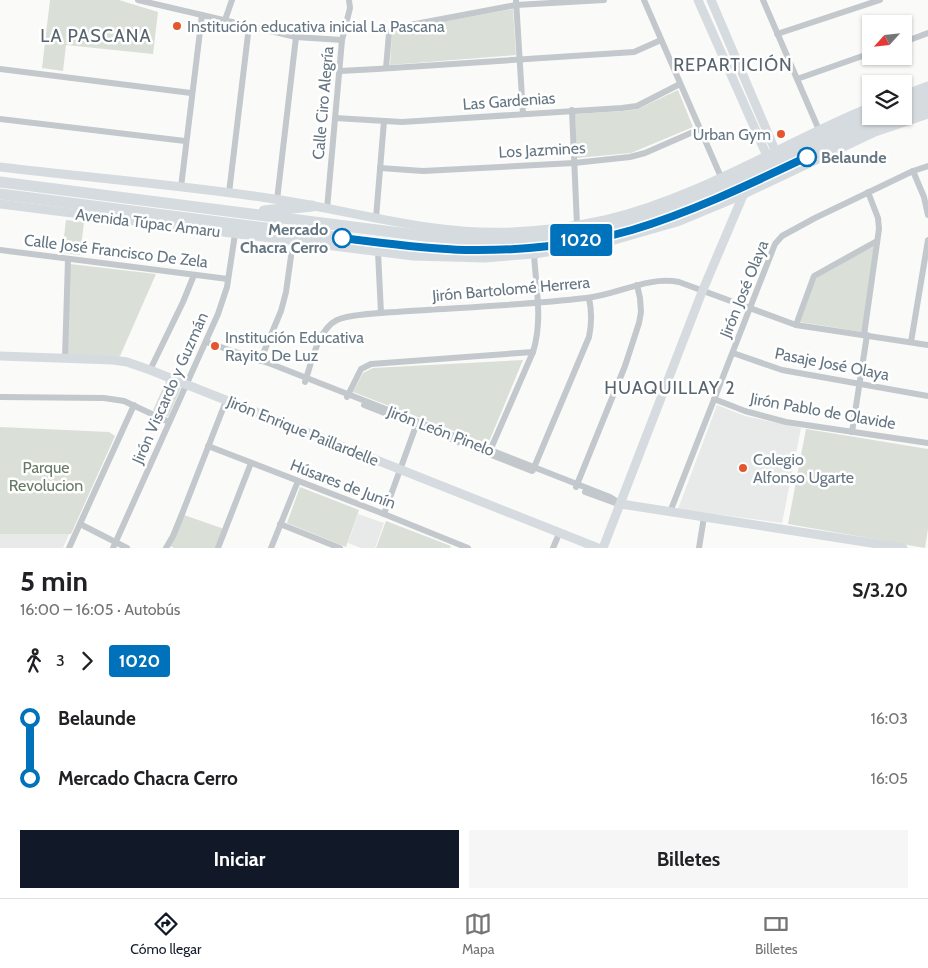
<!DOCTYPE html>
<html lang="es">
<head>
<meta charset="utf-8">
<style>
  body { margin:0; font-family:Cabin,sans-serif; background:#f6f6f6; color:#202124; height:100vh; display:flex; flex-direction:column; font-size:19px; white-space:nowrap }
  * { box-sizing:border-box; margin:0 }
  p { font-size:16px; color:#757577 }
  .icon { flex:none; width:28px; height:28px; fill:none; stroke:currentColor; stroke-width:2; stroke-linecap:round; stroke-linejoin:round }
  .map { position:relative; height:548px; overflow:hidden }
  .side { display:flex; flex-direction:column; background:#fff; flex:1 }
  .side>* { flex:none }
  .badge { padding:0 10px; border-radius:4px; font-size:18px; line-height:32px }
  .needle { width:32px; rotate:243deg }
  .fabs { position:absolute; left:862px; top:15px; display:grid; gap:10px }
  .fabs a { display:grid; place-items:center; width:50px; height:50px; border-radius:0px; background:#fff; box-shadow:0 1px 4px #0004; font-size:25px }
  .map>.badge { position:absolute; translate:-50% -50%; box-shadow:0 0 0 2px #fff }
  .legs { display:flex; align-items:center; gap:8px; height:55px; padding:0 20px; font-size:16px }
  .legs p { margin-inline-start:auto }
  .overview { display:flex; align-items:center; justify-content:space-between; height:85px; padding:0 20px }
  h1 { font-size:28px; font-weight:700; line-height:38px }
  .cta { display:flex; gap:10px; margin-top:auto; padding:10px 20px }
  .cta a { flex:1; height:58px; border-radius:0px; background:#111827; color:#fff; font-size:20px; font-weight:700; line-height:58px; text-align:center }
  .cta a+a { background:#f6f6f6; color:#202124 }
  ul { padding:0 20px; list-style:none }
  li { display:flex; align-items:center; gap:18px; height:60px; font-size:19px }
  li i { display:grid; place-items:center; width:8px; height:100%; margin:0 6px; background:currentColor }
  li i::after { content:''; width:12px; height:12px; margin:-6px; border:4px solid; border-radius:50%; background:#fff }
  li p { margin-inline-start:auto }
  li:first-child i { background:linear-gradient(#0000 50%,currentColor 0) }
  li:last-child i { background:linear-gradient(currentColor 50%,#0000 0) }
  .tab-bar { display:flex; justify-content:space-around; align-items:center; height:70px; border-top:1px solid #e0e0e0; background:#fff; font-size:14px; color:#757577 }
  .tab-bar a { display:grid; justify-items:center; gap:2px }
  .tab-bar .on { color:#111827 }
  .map>svg:first-child { display:block }
  .built { fill:#e8e9e9 }
  .green { fill:#dadfd7 }
  .lines { fill:none; stroke-linecap:round; stroke-linejoin:round }
  .street { stroke:#c3c8cc; stroke-width:6 }
  .secondary { stroke:#d6dbdf; stroke-width:9 }
  .highway { stroke:#d6dbdf; stroke-width:11 }
  .line-1-casing { stroke:#fff; stroke-width:11 }
  .line-1 { stroke:#0072bc; stroke-width:8 }
  .poi-dot { fill:#e4572e; stroke:#fff; stroke-width:2 }
  .stop-1-dot { fill:#fff; stroke:#0072bc; stroke-width:2.5 }
  .labels { text-anchor:middle; dominant-baseline:central; stroke-width:5; stroke-linejoin:round; paint-order:stroke }
  .poi-label { font-size:16px; fill:#657683; stroke:#fff; text-anchor:start }
  .street-label { font-size:16px; fill:#657683; stroke:#fff }
  .stop-label { font-size:16px; font-weight:bold; fill:#657683; stroke:#fff; text-anchor:start }
  .park-label { font-size:16px; fill:#687a64; stroke:#fff }
  .neighbourhood-label { font-size:18px; letter-spacing:1px; fill:#57646e; stroke:#fff }
</style>
</head>
<body>
<div class="map">
<svg width="928" height="548" viewBox="0 0 928 548">
  <rect width="100%" height="100%" fill="#fafaf8"/>
  <g class="built">
    <polygon points="717,405 745,416 801,428 782,523 678,509"/>
    <polygon points="358,514 384,523 375,548 361,548 348,543"/>
    <polygon points="0,534 69,534 63,548 0,548"/>
  </g>
  <g class="green">
    <polygon points="50,0 119,0 158,12 153,54 66,45 63,71 42,68"/>
    <polygon points="513,9 516,55 390,65 392,34 396,30"/>
    <polygon points="678,90 693,127 631,153 577,158 575,114 624,111 638,109"/>
    <polygon points="66,220 84,222 80,255 62,253"/>
    <polygon points="874,246 862,332 800,322 816,279 819,275"/>
    <polygon points="70,264 156,274 120,356 68,355 68,266"/>
    <polygon points="523,360 488,444 353,392 363,373 373,368"/>
    <polygon points="166,381 181,388 168,417 153,410"/>
    <polygon points="0,427 109,432 115,436 71,534 0,534"/>
    <polygon points="806,429 928,449 928,529 925,548 788,524"/>
    <polygon points="300,487 359,510 346,547 287,523"/>
    <polygon points="184,515 224,529 216,548 174,548 170,546"/>
    <polygon points="386,521 451,546 450,548 376,548"/>
  </g>
  <g class="lines">
    <g class="street">
      <polyline points="138,0 296,37 342,40"/>
      <polyline points="516,0 523,114"/>
      <polyline points="644,0 721,177"/>
      <polyline points="763,0 819,130"/>
      <polyline points="225,20 232,0"/>
      <polyline points="777,34 880,0"/>
      <polyline points="904,42 928,33"/>
      <polyline points="386,68 389,33 394,28 516,5 604,0"/>
      <polyline points="0,69 191,93"/>
      <polyline points="340,71 377,69 634,52 661,40"/>
      <polyline points="797,79 871,53"/>
      <polyline points="572,110 577,225"/>
      <polyline points="335,118 402,122 622,108 637,106 680,84"/>
      <polyline points="0,119 185,141"/>
      <polyline points="380,168 423,171 574,163 630,157 645,153 700,129"/>
      <polyline points="913,171 924,197 928,215"/>
      <polyline points="181,187 202,15"/>
      <polyline points="229,193 249,26"/>
      <polyline points="277,200 296,37"/>
      <polyline points="327,209 342,40 350,8 349,0"/>
      <polyline points="376,218 384,121"/>
      <polyline points="0,250 228,279"/>
      <polyline points="378,252 381,313"/>
      <polyline points="796,325 814,276 877,241"/>
      <polyline points="864,335 879,229 878,218 868,192"/>
      <polyline points="206,342 271,364 610,497 621,504"/>
      <polyline points="911,342 928,240"/>
      <polyline points="733,353 782,370 928,396"/>
      <polyline points="65,358 68,259"/>
      <polyline points="260,361 281,311 286,292 293,242"/>
      <polyline points="150,370 183,302 194,275"/>
      <path d="M305,382c6,-18 13,-53 32,-62 17,-7 53,-7 72,-9 59,-4 118,-6 177,-13 31,-3 61,-22 93,-16l117,43 132,20"/>
      <polyline points="0,397 104,398 124,401 169,422"/>
      <polyline points="347,397 361,369 371,364 533,352"/>
      <polyline points="714,399 745,411 786,422 928,443"/>
      <polyline points="364,405 532,471"/>
      <polyline points="852,432 867,335"/>
      <polyline points="208,446 384,514 468,548"/>
      <path d="M489,453l44,-101c10,-32 3,-64 1,-98"/>
      <path d="M533,470l56,-133c3,-14 3,-25 0,-39"/>
      <polyline points="576,487 625,366 639,323 641,312 640,298 637,285"/>
      <polyline points="585,492 618,504"/>
      <polyline points="670,512 775,244 782,236 815,218 913,171 928,166"/>
      <polyline points="384,514 417,423"/>
      <polyline points="80,524 127,548"/>
      <polyline points="280,524 340,548"/>
      <polyline points="69,548 134,405"/>
      <polyline points="113,548 218,314 227,287 235,234"/>
      <polyline points="166,548 173,536 182,514 226,401"/>
      <polyline points="218,548 251,463"/>
      <polyline points="271,548 298,481"/>
      <polyline points="553,548 559,534"/>
      <polyline points="699,548 704,517"/>
    </g>
    <g class="secondary">
      <polyline points="698,0 767,156"/>
      <polyline points="711,0 778,157"/>
      <polyline points="904,95 928,86"/>
      <path d="M0,167c91,11 183,18 274,32 54,8 107,22 160,29 56,8 116,4 171,-8 94,-22 178,-77 266,-113"/>
      <polyline points="0,204 413,256 484,258 534,254 604,243 677,222 742,195 875,132 928,114"/>
      <polyline points="0,356 113,360 127,362 150,370 598,548"/>
      <polyline points="621,504 903,548"/>
      <polyline points="603,548 702,292 744,193"/>
    </g>
    <g class="highway">
      <polyline points="904,102 928,94"/>
      <polyline points="904,113 928,105"/>
      <polyline points="0,182 424,236 476,240 518,239 585,231 631,221 723,185 871,114"/>
      <path d="M0,194l415,53c71,7 146,3 215,-17 91,-25 177,-78 264,-114"/>
      <polyline points="264,211 312,206"/>
    </g>
  </g>
  <g class="lines">
    <defs>
      <path id="line-1" d="M342,238c41,5 82,11 124,12 53,1 115,-5 166,-20 60,-18 118,-46 175,-73"/>
    </defs>
    <use href="#line-1" class="line-1-casing"/>
    <use href="#line-1" class="line-1"/>
  </g>
  <g class="poi-dot">
    <circle cx="177" cy="26" r="5"/>
    <circle cx="781" cy="134" r="5"/>
    <circle cx="215" cy="346" r="5"/>
    <circle cx="743" cy="468" r="5"/>
  </g>
  <g class="stop-1-dot">
    <circle cx="807" cy="157" r="9"/>
    <circle cx="342" cy="238" r="9"/>
  </g>
  <g class="labels">
    <g class="poi-label">
      <text x="187" y="26">Institución educativa inicial La Pascana</text>
      <text x="771" y="134" text-anchor="end">Urban Gym</text>
      <text x="225" y="337">Institución Educativa<tspan x="225" dy="18">Rayito De Luz</tspan></text>
      <text x="753" y="459">Colegio<tspan x="753" dy="18">Alfonso Ugarte</tspan></text>
    </g>
    <g class="street-label">
      <text transform="translate(509 101) rotate(-4)">Las Gardenias</text>
      <text transform="translate(323 103) rotate(-85)">Calle Ciro Alegría</text>
      <text transform="translate(542 150) rotate(-3)">Los Jazmines</text>
      <text transform="translate(148 223) rotate(7)">Avenida Túpac Amaru</text>
      <text transform="translate(116 251) rotate(7)">Calle José Francisco De Zela</text>
      <text transform="translate(511 289) rotate(-5)">Jirón Bartolomé Herrera</text>
      <text transform="translate(744 289) rotate(-68)">Jirón José Olaya</text>
      <text transform="translate(832 364) rotate(11)">Pasaje José Olaya</text>
      <text transform="translate(170 388) rotate(-66)">Jirón Viscardo y Guzmán</text>
      <text transform="translate(823 411) rotate(10)">Jirón Pablo de Olavide</text>
      <text transform="translate(303 431) rotate(22)">Jirón Enrique Paillardelle</text>
      <text transform="translate(441 431) rotate(21)">Jirón León Pinelo</text>
      <text transform="translate(343 484) rotate(21)">Húsares de Junín</text>
    </g>
    <g class="stop-label">
      <text x="821" y="157">Belaunde</text>
      <text x="328" y="229" text-anchor="end">Mercado<tspan x="328" dy="18">Chacra Cerro</tspan></text>
    </g>
    <g class="park-label">
      <text x="46" y="467">Parque<tspan x="46" dy="18">Revolucion</tspan></text>
    </g>
    <g class="neighbourhood-label">
      <text x="96" y="36">LA PASCANA</text>
      <text x="733" y="65">REPARTICIÓN</text>
      <text x="670" y="388">HUAQUILLAY 2</text>
    </g>
  </g>
</svg>
<div class="fabs">
<a><svg class="needle" viewBox="-14 -14 28 28"><path d="M0-13l5 13h-10z" fill="#e53935"/><path d="M0 13l5-13h-10z" fill="#757577"/></svg></a>
<a><svg class="icon" aria-label="layers" viewBox="0 0 24 24"><path d="M12 4l9 5-9 5-9-5zM3 14l9 5 9-5"/></svg></a>
</div>
<b class="badge" style="left:581px;top:240px;background:#0072bc;color:#fff">1020</b>
</div>
<section class="side">
<div class="overview"><div><h1>5 min</h1><p>16:00 – 16:05 · Autobús</p></div><b>S/3.20</b></div>
<div class="legs"><svg class="icon" aria-label="walk" viewBox="0 0 24 24"><circle cx="13" cy="4" r="2"/><path d="M13 8l-2 6 4 7M11 14l-3 7M7 12l3-4h3l4 4"/></svg>3<svg class="icon" aria-label="forward" viewBox="0 0 24 24"><path d="M9 5l7 7-7 7"/></svg><b class="badge" style="background:#0072bc;color:#fff">1020</b></div>
<ul>
<li><i style="color:#0072bc"></i><b>Belaunde</b><p>16:03</p></li>
<li><i style="color:#0072bc"></i><b>Mercado Chacra Cerro</b><p>16:05</p></li>
</ul>
<div class="cta"><a>Iniciar</a><a>Billetes</a></div>
</section>
<nav class="tab-bar">
<a class="on"><svg class="icon" aria-label="directions" viewBox="0 0 24 24"><path d="M12 3l9 9-9 9-9-9zM9 14v-3h6M13 9l2 2-2 2"/></svg>Cómo llegar</a>
<a><svg class="icon" aria-label="map" viewBox="0 0 24 24"><path d="M3 6l6-2 6 2 6-2v14l-6 2-6-2-6 2zM9 4v14M15 6v14"/></svg>Mapa</a>
<a><svg class="icon" aria-label="tickets" viewBox="0 0 24 24"><path d="M3 7h18v10H3zM15 7v10"/></svg>Billetes</a>
</nav>
</body>
</html>
